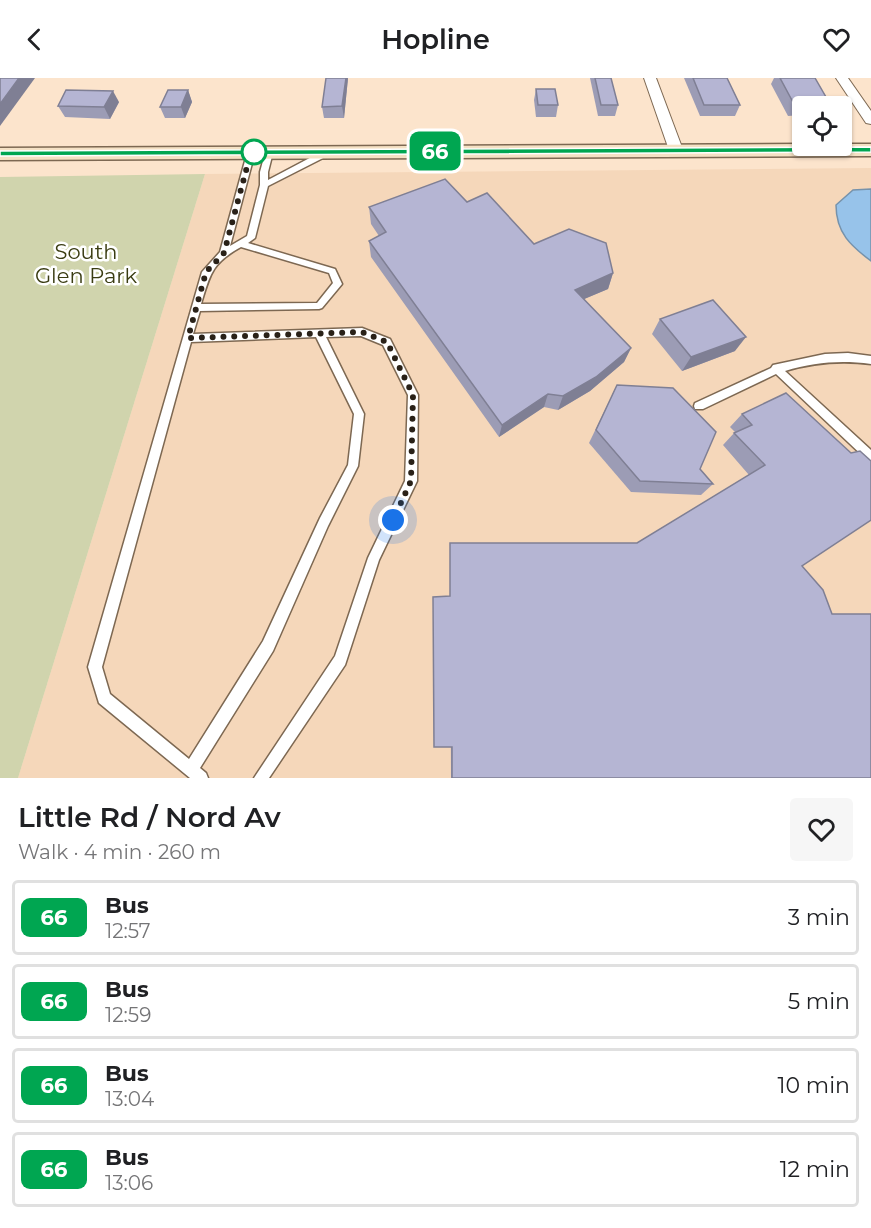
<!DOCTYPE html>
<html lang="en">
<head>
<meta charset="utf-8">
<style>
  body { margin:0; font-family:Montserrat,sans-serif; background:#f6f6f6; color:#202124; height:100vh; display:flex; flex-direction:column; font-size:22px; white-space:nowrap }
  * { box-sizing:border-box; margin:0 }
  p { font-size:20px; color:#757577 }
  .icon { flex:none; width:33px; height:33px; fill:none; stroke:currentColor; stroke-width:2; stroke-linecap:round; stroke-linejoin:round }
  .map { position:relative; height:700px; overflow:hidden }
  .panel { display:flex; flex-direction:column; background:#fff; flex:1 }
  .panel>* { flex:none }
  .badge { padding:0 12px; border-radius:9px; font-size:21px; line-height:39px }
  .tools { position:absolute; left:792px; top:18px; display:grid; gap:12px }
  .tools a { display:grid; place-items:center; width:60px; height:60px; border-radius:6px; background:#fff; box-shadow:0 2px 4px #0004; font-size:30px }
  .you { position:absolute; width:30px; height:30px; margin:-15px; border:4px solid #fff; border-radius:50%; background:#1a73e8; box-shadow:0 0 0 9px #1a73e833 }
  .map>.badge { position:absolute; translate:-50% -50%; box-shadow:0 0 0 3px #fff }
  .round { display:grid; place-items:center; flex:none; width:63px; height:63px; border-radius:6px; background:#f6f6f6 }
  .summary { display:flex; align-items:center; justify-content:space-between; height:102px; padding:0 18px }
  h1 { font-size:28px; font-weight:600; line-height:45px }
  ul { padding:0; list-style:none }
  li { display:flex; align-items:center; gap:18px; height:75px; margin:0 12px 9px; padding:0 6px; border:3px solid #e0e0e0; border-radius:6px }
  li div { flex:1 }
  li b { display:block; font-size:22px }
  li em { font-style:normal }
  li .badge { min-width:66px; font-weight:700; text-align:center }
  header { display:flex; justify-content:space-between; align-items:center; height:78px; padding:0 18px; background:#fff; font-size:27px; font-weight:600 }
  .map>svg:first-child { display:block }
  .built { fill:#f5d7ba }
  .green { fill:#d0d4ad }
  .water { fill:#97c3ea; stroke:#7692ab; stroke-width:1.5 }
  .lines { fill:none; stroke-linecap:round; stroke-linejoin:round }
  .lane-casing { stroke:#7d6852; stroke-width:3 }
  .street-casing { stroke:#7d6852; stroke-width:2 }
  .secondary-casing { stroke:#7d6852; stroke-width:3 }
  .lane { fill:#fff; fill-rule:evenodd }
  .street { fill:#fff; fill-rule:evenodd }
  .secondary { fill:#f5e1c4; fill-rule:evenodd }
  .wall { fill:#9c9cb5 }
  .shaded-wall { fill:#7f7f94 }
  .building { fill:#b5b5d3; stroke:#7f7f94; stroke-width:1.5 }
  .line { fill:#00a651; stroke:#fff; stroke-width:1.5 }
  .walk { stroke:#292118; stroke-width:6; stroke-dasharray:0 10.8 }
  .stop-dot { fill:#fff; stroke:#00a651; stroke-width:3 }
  .labels { text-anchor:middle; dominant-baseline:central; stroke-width:5; stroke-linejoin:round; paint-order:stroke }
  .park-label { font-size:21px; fill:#3a3c12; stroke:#fff }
</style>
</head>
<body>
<header><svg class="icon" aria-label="back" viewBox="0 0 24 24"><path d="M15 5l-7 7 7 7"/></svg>Hopline<svg class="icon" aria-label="heart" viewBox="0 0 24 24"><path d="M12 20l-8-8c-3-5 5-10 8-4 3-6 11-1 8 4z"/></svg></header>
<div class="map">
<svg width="871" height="700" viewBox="0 0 871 700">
  <rect width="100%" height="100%" fill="#fce4cc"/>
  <polygon class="built" points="871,90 871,700 18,700 205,96"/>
  <polygon class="green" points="205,96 18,700 0,700 0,99"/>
  <path class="water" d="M871,111v72c-20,-15 -35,-28 -35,-56l17,-15z"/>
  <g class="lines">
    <defs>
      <g id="lane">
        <path d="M248,72l7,2 -25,94 17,-10 13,-51v-13l6,-22 7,2 -5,20v8l53,-28h6v4l-59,30 -13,52 -7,5 87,26 7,15 -20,24 -3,1 -119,2 -7,23 169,-6 28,11 28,56 -1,86 -38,79 -34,105 -76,113h-15l81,-122 33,-98 37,-77 3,-86 -25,-50 -22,-9 -35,1 38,77 -6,52 -30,60 -55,125 -73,117 6,5 2,5h-18l-91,-75 -11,-36 114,-395 18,-20zM241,169l88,26 4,10 -16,20 -116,1c9,-30 11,-41 40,-57zM316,259l38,77 -6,51 -28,53 -57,123 -74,118 -79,-65 -8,-27 89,-325z"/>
        <path d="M848,275l23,3v8c-30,-4 -56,-2 -86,7l86,79v12l-4,-2 -91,-86 -73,35h-8l-1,-3 1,-3 76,-35 2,-3 52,-11z"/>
      </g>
      <g id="street">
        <polygon points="644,0 656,0 683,72 681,75 671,75 669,72"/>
        <polygon points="836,0 848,0 871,33 871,46 866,45"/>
      </g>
      <polygon id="secondary" points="802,66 871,66 871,78 0,82 0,70"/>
    </defs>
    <use href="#lane" class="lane-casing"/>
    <use href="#street" class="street-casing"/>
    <use href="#secondary" class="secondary-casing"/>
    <use href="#lane" class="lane"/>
    <use href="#street" class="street"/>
    <use href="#secondary" class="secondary"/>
  </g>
  <g class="wall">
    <polygon points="348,0 344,40 324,40 322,29"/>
    <polygon points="590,0 611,0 618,27 615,38 598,38"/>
    <polygon points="684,0 727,0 740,27 735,38 700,38"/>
    <polygon points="774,0 815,0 830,26 829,28 802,28 802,37 788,38 771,6"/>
    <polygon points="536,11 558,27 556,39 536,39 534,22"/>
    <polygon points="188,12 192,24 185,40 165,40 160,29"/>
    <polygon points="119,24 110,41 65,39 58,28"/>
    <polygon points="467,124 534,166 613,195 608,211 584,221 631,270 624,284 590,313 558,332 544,329 499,359 371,179 369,163 379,158 371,146 369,129"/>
    <polygon points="660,241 735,273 682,293 652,256"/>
    <polygon points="617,307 700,391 713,406 701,417 631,414 589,365"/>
    <polygon points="786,315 802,488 871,700 451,700 450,465 637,465 749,397 723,367 735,354 730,349 742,336"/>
  </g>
  <g class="shaded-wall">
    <polygon points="19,0 35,0 0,48 0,26"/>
    <polygon points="346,0 348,0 344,40 342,28"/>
    <polygon points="188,12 192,24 185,40 181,29"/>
    <polygon points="113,13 119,24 110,41 104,29"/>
    <polygon points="613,195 608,211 570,227 575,212"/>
    <polygon points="746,259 735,273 682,293 691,279"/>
    <polygon points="631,270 624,284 590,313 558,332 563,318"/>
    <polygon points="548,316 544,329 499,359 502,347"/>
  </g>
  <g class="building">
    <polygon points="0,0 19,0 0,26"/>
    <polygon points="326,0 346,0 342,28 322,29"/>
    <polygon points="595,0 611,0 618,27 601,27"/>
    <polygon points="693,0 727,0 740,27 704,27"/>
    <polygon points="780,0 815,0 830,26 794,26"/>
    <polygon points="536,11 555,11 558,27 538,27"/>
    <polygon points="66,12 113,13 104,29 58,28"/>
    <polygon points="168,12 188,12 181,29 160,29"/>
    <polygon points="445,101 467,124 487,115 534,166 569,151 606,165 613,195 575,212 631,270 596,299 563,318 548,316 502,347 369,163 386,154 369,129"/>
    <polygon points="713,222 746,259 691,279 660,241"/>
    <polygon points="617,307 673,310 716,354 700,391 713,406 640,403 596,352"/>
    <polygon points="786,315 851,375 860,373 871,383 871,442 802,488 823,512 832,536 871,536 871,700 452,700 452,669 434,669 433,519 450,518 450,465 637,465 765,387 734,355 752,347 742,336"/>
  </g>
  <polygon class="line" points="871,69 871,74 0,78 0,73"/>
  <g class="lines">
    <polyline class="walk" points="254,74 251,74 224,175 206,194 188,260 362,254 387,264 413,317 411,403 393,442"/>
  </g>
  <circle class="stop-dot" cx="254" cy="74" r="12"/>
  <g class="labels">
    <g class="park-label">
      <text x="86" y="173">South<tspan x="86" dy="24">Glen Park</tspan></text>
    </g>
  </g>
</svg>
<div class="tools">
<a><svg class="icon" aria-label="locate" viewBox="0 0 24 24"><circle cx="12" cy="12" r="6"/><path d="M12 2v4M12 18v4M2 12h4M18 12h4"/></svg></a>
</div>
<div class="you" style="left:393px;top:442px"></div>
<b class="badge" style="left:435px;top:73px;background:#00a651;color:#fff">66</b>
</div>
<section class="panel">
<div class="summary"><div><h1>Little Rd / Nord Av</h1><p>Walk · 4 min · 260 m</p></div><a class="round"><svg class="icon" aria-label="heart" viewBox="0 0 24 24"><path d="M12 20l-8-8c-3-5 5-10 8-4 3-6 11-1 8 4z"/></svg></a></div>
<ul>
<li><span class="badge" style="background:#00a651;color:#fff">66</span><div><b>Bus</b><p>12:57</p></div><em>3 min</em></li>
<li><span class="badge" style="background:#00a651;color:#fff">66</span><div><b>Bus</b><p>12:59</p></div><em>5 min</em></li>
<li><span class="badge" style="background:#00a651;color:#fff">66</span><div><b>Bus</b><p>13:04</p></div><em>10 min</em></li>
<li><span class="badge" style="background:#00a651;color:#fff">66</span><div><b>Bus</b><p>13:06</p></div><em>12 min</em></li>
</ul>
</section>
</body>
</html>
